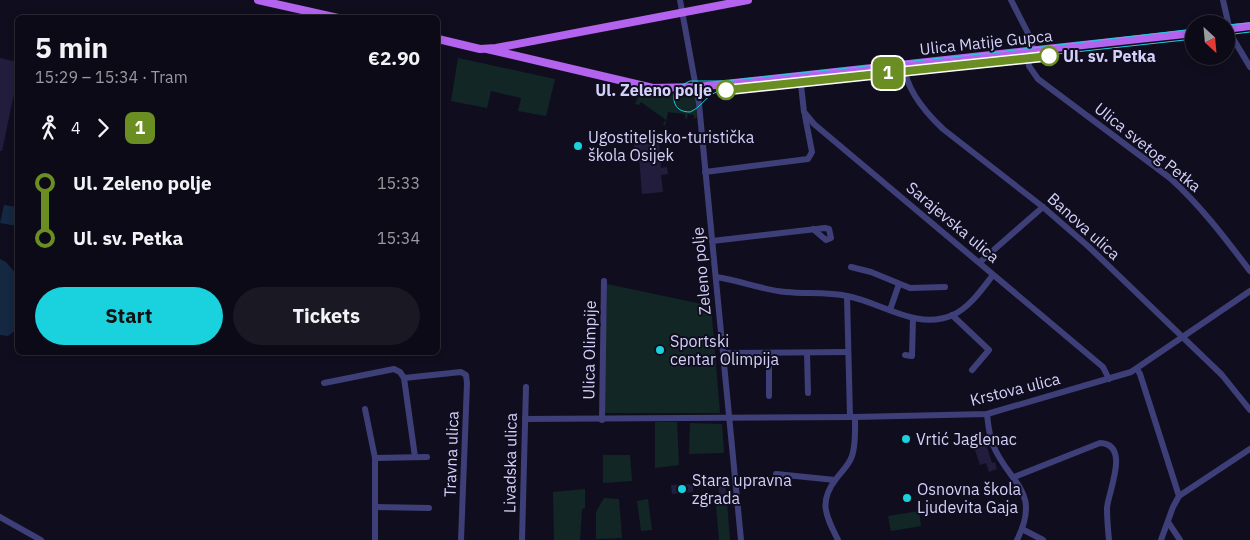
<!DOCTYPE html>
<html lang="en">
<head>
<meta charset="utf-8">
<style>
  body { margin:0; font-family:"IBM Plex Sans",sans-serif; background:#1a1823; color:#f1f3f6; height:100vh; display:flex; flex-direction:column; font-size:19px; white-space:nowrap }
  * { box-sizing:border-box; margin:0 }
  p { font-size:16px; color:#9a9aa1 }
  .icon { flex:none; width:28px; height:28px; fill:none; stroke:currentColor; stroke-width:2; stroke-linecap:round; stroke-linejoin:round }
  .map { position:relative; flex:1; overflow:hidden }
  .side { position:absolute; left:15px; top:15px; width:425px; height:340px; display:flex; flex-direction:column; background:#0c0a16; border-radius:8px; box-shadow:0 2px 8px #0003,0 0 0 1px #2c2b35 }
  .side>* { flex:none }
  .badge { padding:0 10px; border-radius:8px; font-size:18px; line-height:32px }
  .needle { width:32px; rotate:154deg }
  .fabs { position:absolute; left:1185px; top:15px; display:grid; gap:10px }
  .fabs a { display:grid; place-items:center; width:50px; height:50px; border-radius:50%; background:#0c0a16; box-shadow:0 2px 8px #0003,0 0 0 1px #2c2b35; font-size:25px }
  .map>.badge { position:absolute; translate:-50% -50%; box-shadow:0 0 0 2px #fff }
  .legs { display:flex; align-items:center; gap:8px; height:55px; padding:0 20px; font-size:16px }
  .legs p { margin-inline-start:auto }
  .overview { display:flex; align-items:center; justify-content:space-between; height:85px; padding:0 20px }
  h1 { font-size:28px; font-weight:700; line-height:38px }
  .primary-button { display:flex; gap:10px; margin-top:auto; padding:10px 20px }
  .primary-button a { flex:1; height:58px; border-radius:30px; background:#19d2dd; color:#111; font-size:20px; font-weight:700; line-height:58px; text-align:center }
  .primary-button a+a { background:#1a1823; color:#f1f3f6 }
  ul { padding:0 20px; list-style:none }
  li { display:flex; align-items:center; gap:18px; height:55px; font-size:19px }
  li i { display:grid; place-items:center; width:8px; height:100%; margin:0 6px; background:currentColor }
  li i::after { content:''; width:12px; height:12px; margin:-6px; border:4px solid; border-radius:50%; background:#0c0a16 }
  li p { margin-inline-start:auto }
  li:first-child i { background:linear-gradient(#0000 50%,currentColor 0) }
  li:last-child i { background:linear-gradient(currentColor 50%,#0000 0) }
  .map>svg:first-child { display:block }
  .green { fill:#122725 }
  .water { fill:#142842 }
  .building { fill:#221d3c }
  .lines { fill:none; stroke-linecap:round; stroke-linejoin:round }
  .minor { stroke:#3e3f78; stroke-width:6 }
  .major { stroke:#b463ee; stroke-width:8 }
  .tram { stroke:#19d2dd; stroke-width:1 }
  .line-1-casing { stroke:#fff; stroke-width:11 }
  .line-1 { stroke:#6b8e23; stroke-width:8 }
  .stop-1-dot { fill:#fff; stroke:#6b8e23; stroke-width:2.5 }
  .poi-dot { fill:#19d2dd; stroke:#100e1e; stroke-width:2 }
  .labels { text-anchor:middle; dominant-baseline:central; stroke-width:4; stroke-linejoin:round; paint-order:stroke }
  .street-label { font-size:16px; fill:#d3d0fa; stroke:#100e1e }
  .stop-label { font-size:16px; font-weight:bold; fill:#d3d0fa; stroke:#100e1e; text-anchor:start }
  .poi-label { font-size:16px; fill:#d3d0fa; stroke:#100e1e; text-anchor:start }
</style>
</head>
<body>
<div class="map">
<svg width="1250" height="540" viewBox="0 0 1250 540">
  <rect width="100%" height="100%" fill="#100e1e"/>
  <g class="green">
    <polygon points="458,58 555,79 546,116 518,111 521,98 491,91 487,108 451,101"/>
    <polygon points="641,90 661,93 691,93 695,97 697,117 694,119 694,115 688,114 687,119 685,118 685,114 668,112 665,126 663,124 666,120 641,102 639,105 635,104"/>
    <polygon points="607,284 711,306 720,413 604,413"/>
    <polygon points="655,422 677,422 679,465 655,468"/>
    <polygon points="690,423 722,424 724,453 689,454"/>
    <polygon points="603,455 630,455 632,481 603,483"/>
    <polygon points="585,489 585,508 582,509 580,540 554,540 553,492"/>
    <polygon points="604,498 619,499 622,538 596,539 596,512"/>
    <polygon points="648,499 652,530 641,531 637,501"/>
    <polygon points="727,503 730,540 719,540 716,504"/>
    <polygon points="919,511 921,526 891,531 888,516"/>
  </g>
  <g class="water">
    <polygon points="4,205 17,207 17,226 0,223"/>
    <polygon points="0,259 6,262 17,275 17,329 8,336 0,335"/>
  </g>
  <g class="building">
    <polygon points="0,58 18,62 18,75 2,151 0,151"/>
    <polygon points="659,142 661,168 667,167 668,174 661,175 663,192 642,194 639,157 635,157 634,144"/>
    <polygon points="982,432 992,463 995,462 997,469 989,472 986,463 980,465 970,435"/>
    <polygon points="725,480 727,500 720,501 718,481"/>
    <polygon points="693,484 693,492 672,494 671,485"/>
  </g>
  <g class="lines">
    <g class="minor">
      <polyline points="680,0 699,104 741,540"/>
      <polyline points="1011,0 1032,41 1033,50"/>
      <polyline points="1223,0 1231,35 1250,67"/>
      <path d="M1026,51l3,15 9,13 132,99c31,28 55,60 80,93"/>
      <path d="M904,65c2,24 22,48 39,64l100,78 46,40 133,128 28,35"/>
      <polyline points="800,76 804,112 814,124 1103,367 1109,379"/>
      <polyline points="705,172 808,159 812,152 805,116"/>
      <polyline points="712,241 825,228 829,229 831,238 826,240 813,229"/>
      <polyline points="980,262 1043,207"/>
      <polyline points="851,267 871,272 910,288 945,287"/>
      <path d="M716,277c23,3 46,13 70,15 20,2 41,0 61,4 34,6 69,35 106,19 17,-8 29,-26 40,-40"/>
      <polyline points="847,296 850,417"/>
      <polyline points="890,310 899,284"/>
      <polyline points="952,315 989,350 972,370"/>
      <polyline points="723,353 848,352"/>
      <polyline points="769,353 769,396"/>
      <polyline points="807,353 808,393"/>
      <polyline points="905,355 912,356 913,318"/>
      <polyline points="1137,369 1140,374 1179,496"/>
      <polyline points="404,378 415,457"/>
      <polyline points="324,383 394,369 400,372 404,378 461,372 466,375 467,383 461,540"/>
      <polyline points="365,409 375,458 375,540"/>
      <path d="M987,414c1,10 2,21 6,31 16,39 49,45 24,95"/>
      <polyline points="525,419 855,417 987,414 1131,372 1250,291"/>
      <polyline points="602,420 604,281"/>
      <polyline points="375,458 427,457"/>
      <polyline points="776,474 835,480"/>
      <path d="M1014,477l86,-34c31,1 8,49 7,65 0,10 1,22 2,32"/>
      <polyline points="375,507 429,508"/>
      <polyline points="0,517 41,540"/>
      <polyline points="1168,522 1180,540"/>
      <polyline points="1022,529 1043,540"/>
      <polyline points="522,540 526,387"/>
      <path d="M838,540c-12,-24 -20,-38 -2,-61 6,-8 13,-14 16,-23 4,-12 3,-26 3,-39"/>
      <polyline points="1161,540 1173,507 1179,496 1250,449"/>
    </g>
    <g class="major">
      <polyline points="258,0 338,18"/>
      <polyline points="1226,29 1250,26"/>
      <polyline points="438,39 480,49 496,48 748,0"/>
      <polyline points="487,49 653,88 697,87 1194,33"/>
    </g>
    <g class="tram">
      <polyline points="1226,25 1250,23"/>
      <path d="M1194,29l-204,24 -266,28h-34l-14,7c-5,13 -1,24 14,24 12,-5 16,-17 29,-21l475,-52"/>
      <polyline points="1226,35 1250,32"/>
    </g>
  </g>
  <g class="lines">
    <defs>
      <polyline id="line-1" points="726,90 1049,56"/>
    </defs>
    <use href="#line-1" class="line-1-casing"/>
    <use href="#line-1" class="line-1"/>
  </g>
  <g class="stop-1-dot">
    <circle cx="1049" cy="56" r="9"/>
    <circle cx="726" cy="90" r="9"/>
  </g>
  <g class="poi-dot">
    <circle cx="578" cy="146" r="5"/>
    <circle cx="660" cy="350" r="5"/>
    <circle cx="906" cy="439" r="5"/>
    <circle cx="682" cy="489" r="5"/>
    <circle cx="907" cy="498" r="5"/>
  </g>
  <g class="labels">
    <g class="street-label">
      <text transform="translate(986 42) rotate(-6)">Ulica Matije Gupca</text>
      <text transform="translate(1148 147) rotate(39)">Ulica svetog Petka</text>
      <text transform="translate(953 222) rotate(40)">Sarajevska ulica</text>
      <text transform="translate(1084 226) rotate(42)">Banova ulica</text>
      <text transform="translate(701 271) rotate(-95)">Zeleno polje</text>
      <text transform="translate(589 350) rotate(-89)">Ulica Olimpije</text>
      <text transform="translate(1015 389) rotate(-14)">Krstova ulica</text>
      <text transform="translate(451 454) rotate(-88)">Travna ulica</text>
      <text transform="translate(510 463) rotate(-89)">Livadska ulica</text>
    </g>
    <g class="stop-label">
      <text x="1063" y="56">Ul. sv. Petka</text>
      <text x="712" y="90" text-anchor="end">Ul. Zeleno polje</text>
    </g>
    <g class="poi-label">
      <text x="588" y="137">Ugostiteljsko-turistička<tspan x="588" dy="18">škola Osijek</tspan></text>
      <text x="670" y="341">Sportski<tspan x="670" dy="18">centar Olimpija</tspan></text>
      <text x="916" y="439">Vrtić Jaglenac</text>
      <text x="692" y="480">Stara upravna<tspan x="692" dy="18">zgrada</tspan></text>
      <text x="917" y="489">Osnovna škola<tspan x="917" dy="18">Ljudevita Gaja</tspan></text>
    </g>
  </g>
</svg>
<div class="fabs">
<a><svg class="needle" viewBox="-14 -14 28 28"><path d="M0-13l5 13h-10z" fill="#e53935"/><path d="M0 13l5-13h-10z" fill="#9a9aa1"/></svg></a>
</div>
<b class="badge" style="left:888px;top:73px;background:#6b8e23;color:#fff">1</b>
<section class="side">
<div class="overview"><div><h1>5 min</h1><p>15:29 – 15:34 · Tram</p></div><b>€2.90</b></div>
<div class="legs"><svg class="icon" aria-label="walk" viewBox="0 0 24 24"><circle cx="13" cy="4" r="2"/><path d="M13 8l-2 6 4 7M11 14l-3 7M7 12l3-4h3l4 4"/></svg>4<svg class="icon" aria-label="forward" viewBox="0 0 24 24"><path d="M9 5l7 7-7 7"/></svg><b class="badge" style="background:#6b8e23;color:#fff">1</b></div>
<ul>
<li><i style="color:#6b8e23"></i><b>Ul. Zeleno polje</b><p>15:33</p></li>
<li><i style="color:#6b8e23"></i><b>Ul. sv. Petka</b><p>15:34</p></li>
</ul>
<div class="primary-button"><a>Start</a><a>Tickets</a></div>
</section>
</div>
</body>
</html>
